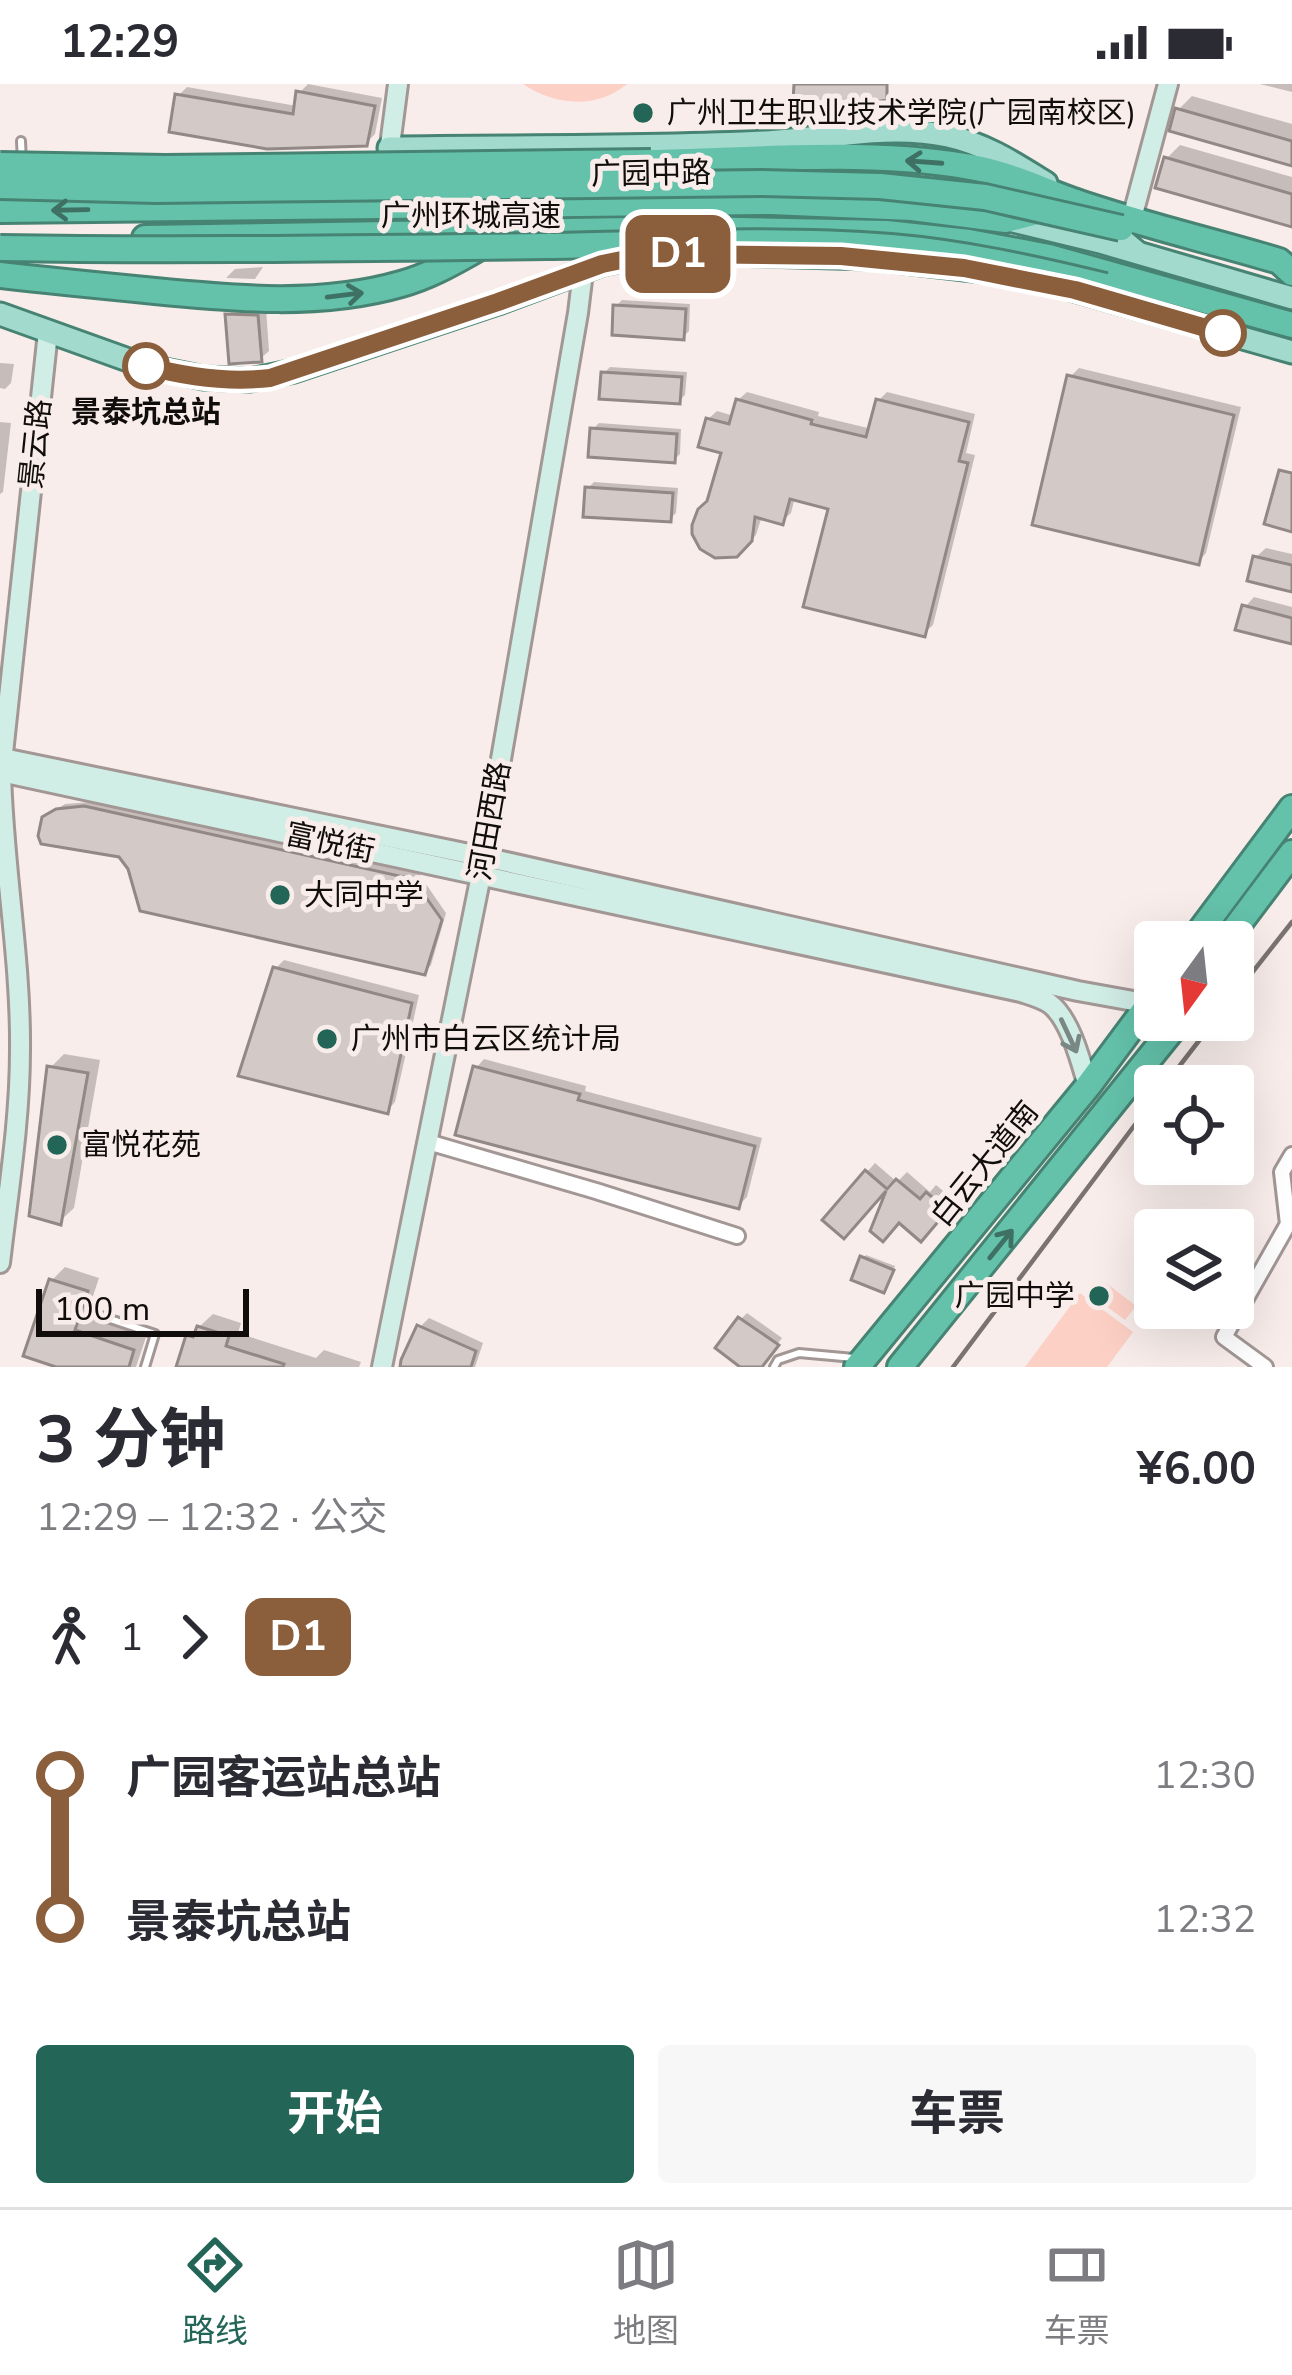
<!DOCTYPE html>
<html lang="zh">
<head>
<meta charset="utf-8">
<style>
  body { margin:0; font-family:"Nunito Sans","Noto Sans SC",sans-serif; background:#f7f7f7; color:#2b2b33; height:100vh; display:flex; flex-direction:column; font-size:45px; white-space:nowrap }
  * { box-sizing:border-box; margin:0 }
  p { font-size:39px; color:#7c7c81 }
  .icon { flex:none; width:66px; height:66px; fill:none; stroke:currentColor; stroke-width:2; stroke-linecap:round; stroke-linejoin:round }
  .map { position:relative; height:1283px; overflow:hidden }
  .side { display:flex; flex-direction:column; background:#fff; flex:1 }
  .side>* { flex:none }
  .badge { padding:0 24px; border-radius:18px; font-size:42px; line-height:78px }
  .needle { width:78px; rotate:195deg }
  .tools { position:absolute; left:1134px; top:837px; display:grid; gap:24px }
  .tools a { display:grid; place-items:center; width:120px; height:120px; border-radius:12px; background:#fff; box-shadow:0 12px 48px #0002; font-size:60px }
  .scale { position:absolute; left:36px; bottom:30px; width:213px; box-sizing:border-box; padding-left:12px; border:6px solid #100d0c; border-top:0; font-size:33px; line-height:42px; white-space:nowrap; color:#100d0c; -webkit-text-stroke:9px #f8edea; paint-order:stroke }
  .map>.badge { position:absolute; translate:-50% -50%; box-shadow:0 0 0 6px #fff }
  .legs { display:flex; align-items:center; gap:18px; height:132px; padding:0 36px; font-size:39px }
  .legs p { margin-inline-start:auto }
  .headline { display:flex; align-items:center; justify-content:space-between; height:204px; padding:0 36px }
  h1 { font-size:66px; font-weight:700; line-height:90px }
  .primary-button { display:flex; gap:24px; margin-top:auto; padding:24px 36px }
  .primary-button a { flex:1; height:138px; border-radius:12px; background:#236657; color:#fff; font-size:48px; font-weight:700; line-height:138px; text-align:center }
  .primary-button a+a { background:#f7f7f7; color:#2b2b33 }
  ul { padding:0 36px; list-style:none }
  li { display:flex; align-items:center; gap:42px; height:144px; font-size:45px }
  li i { display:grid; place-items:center; width:18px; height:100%; margin:0 15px; background:currentColor }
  li i::after { content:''; width:30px; height:30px; margin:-15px; border:9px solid; border-radius:50%; background:#fff }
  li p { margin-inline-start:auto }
  li:first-child i { background:linear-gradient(#0000 50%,currentColor 0) }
  li:last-child i { background:linear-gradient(currentColor 50%,#0000 0) }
  .status { display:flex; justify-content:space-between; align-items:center; height:84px; padding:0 60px; background:#fff; direction:ltr }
  .status svg { height:33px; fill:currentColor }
  .menu { display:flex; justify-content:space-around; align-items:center; height:168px; border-top:3px solid #e1e1e2; background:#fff; font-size:33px; color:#7c7c81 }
  .menu a { display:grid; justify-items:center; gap:6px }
  .menu .on { color:#236657 }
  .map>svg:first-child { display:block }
  .green { fill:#fdd0c5 }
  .shadow { fill:#0003 }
  .building { fill:#d3c9c6; stroke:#928885; stroke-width:3 }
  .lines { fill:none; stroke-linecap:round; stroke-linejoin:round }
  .lane-casing { stroke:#a29795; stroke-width:12 }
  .street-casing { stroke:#a29795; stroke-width:20 }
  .secondary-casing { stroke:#a29795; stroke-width:24 }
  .primary-casing { stroke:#478373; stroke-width:27 }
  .highway-casing { stroke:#478373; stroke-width:30 }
  .lane { stroke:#fff; stroke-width:6 }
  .street { stroke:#fff; stroke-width:14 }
  .secondary { stroke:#d0ede6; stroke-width:18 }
  .primary { stroke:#a2dacd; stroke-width:21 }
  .highway { stroke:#64c2ab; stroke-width:24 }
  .rail { stroke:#7a7371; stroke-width:4.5 }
  .highway-bridge-casing { stroke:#478373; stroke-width:30; stroke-linecap:butt }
  .highway-bridge { stroke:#64c2ab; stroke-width:24 }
  .oneway { stroke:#3e7163 }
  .oneway2 { stroke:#7a8884 }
  .line-1-casing { stroke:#fff; stroke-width:27 }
  .line-1 { stroke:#8b5e3c; stroke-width:18 }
  .poi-dot { fill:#236657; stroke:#f8edea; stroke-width:4.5 }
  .stop-1-dot { fill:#fff; stroke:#8b5e3c; stroke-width:6 }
  .labels { text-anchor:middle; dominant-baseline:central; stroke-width:10; stroke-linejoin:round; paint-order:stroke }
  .poi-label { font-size:30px; fill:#100d0c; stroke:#f8edea; text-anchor:start }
  .street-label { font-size:30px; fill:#100d0c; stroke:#f8edea }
  .stop-label { font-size:30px; font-weight:bold; fill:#100d0c; stroke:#f8edea }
</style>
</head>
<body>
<div class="status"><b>12:29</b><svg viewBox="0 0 49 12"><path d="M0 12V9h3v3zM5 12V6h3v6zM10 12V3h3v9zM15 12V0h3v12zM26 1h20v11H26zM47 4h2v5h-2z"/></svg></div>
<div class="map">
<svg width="1292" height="1283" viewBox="0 0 1292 1283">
  <rect width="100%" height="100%" fill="#f8edea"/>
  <g class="green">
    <path d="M523,0h104c-31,26 -73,21 -104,0z"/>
    <polygon points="1106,1199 1136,1222 1125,1236 1095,1214"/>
    <polygon points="1080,1209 1133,1248 1107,1283 1025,1283"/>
  </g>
  <g class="shadow">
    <polygon points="308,0 382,14 375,50 366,59 178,12 187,3 297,22 299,9"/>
    <polygon points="1260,0 1292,0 1292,8"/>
    <polygon points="1192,12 1292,40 1292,79 1178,26"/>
    <polygon points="1180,61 1292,93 1292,140 1166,75"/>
    <polygon points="263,183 255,195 226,194 235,185"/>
    <polygon points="622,216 690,220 689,247 683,253 616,222"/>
    <polygon points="237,222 266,224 269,267 260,275 228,231"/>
    <polygon points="0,279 14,280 11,299 5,305 0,304"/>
    <polygon points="610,283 687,288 685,311 679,317 604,289"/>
    <polygon points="1079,284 1241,323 1206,469 1198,478 1070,293"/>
    <polygon points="747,308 819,328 818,332 872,345 879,316 887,308 975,330 966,369 975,371 933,541 924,549 831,422 795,413 791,429 782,437 762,432 756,451 746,461 710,417 724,367 708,335 717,327 734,332 738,316"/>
    <polygon points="0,338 11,339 3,408 0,410"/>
    <polygon points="599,339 681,345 680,370 674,376 593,345"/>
    <polygon points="594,398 678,404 676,429 670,435 588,404"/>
    <polygon points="1266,464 1292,470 1292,505 1256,473"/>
    <polygon points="1254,513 1292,523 1292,558 1245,523"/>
    <polygon points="91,718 419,790 446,829 431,881 424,888 130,783 121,771 52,728 65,720"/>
    <polygon points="284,876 419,911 395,1018 387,1027 275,885"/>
    <polygon points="64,970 100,976 74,1124 60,1137 50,984"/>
    <polygon points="484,975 586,1002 585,1007 762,1054 747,1113 738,1122 476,984"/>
    <polygon points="875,1079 897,1098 907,1088 930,1108 936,1101 954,1116 929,1146 899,1136 874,1146 892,1097 853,1143 867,1088"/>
    <polygon points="866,1171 895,1182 887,1202 863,1174"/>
    <polygon points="65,1183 99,1194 86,1233 146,1253 136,1283 65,1283 52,1196"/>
    <polygon points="747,1229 782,1254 760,1283 741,1235"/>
    <polygon points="213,1230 241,1239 238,1249 316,1274 324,1266 361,1278 359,1283 179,1283 188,1253"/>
    <polygon points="429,1234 483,1259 475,1283 403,1283 420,1243"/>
  </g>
  <g class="building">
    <polygon points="794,0 887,0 887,16 832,25 813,24 793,17"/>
    <polygon points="296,7 375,22 367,62 267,65 169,48 175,10 293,30"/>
    <polygon points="1175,24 1292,57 1292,82 1169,47"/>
    <polygon points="1164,73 1292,110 1292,143 1155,104"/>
    <polygon points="613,221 686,225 684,256 612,251"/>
    <polygon points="225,230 258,231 262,278 229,280"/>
    <polygon points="601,288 682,293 680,320 599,315"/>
    <polygon points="1067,291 1234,331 1199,481 1032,441"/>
    <polygon points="736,315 812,336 811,340 866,353 876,315 969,338 959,377 968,379 925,553 803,523 828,425 790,415 783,441 755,433 752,457 737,473 715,474 700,465 692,450 692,441 698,425 707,417 721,369 698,363 706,334 729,340"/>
    <polygon points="590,344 677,350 675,379 588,373"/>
    <polygon points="1279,386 1292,389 1292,448 1264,440"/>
    <polygon points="585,403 673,409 671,438 583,433"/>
    <polygon points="1253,472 1292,481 1292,508 1247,497"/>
    <polygon points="1242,521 1292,534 1292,560 1235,546"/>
    <polygon points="84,722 413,795 442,836 425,891 140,827 128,785 119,773 41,760 38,752 42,733 56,725"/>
    <polygon points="273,883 412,919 388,1030 238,992"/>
    <polygon points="47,982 88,989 61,1141 29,1132"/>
    <polygon points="473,982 580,1010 578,1016 755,1062 739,1125 455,1051"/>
    <polygon points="865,1086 887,1105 896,1095 920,1115 926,1108 948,1126 921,1158 899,1139 883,1158 870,1147 886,1107 844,1155 822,1136"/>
    <polygon points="860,1172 894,1186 884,1209 851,1196"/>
    <polygon points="49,1195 88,1207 75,1246 134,1266 129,1283 56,1283 23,1272"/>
    <polygon points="738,1233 779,1261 762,1283 740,1283 715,1264"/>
    <polygon points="417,1241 476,1267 471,1283 400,1283 401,1276"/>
    <polygon points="197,1242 229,1252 226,1262 284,1280 283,1283 176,1283 186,1251 193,1253"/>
  </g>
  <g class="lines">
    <defs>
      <g id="lane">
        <polyline points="21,57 22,78"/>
        <polyline points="92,1229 155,1250 145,1283"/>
        <polyline points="774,1283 778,1276 799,1269 854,1274"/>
      </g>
      <g id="street">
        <polyline points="428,1058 596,1107 737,1152"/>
        <polyline points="1265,1283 1224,1253 1288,1140 1282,1088 1292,1071"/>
      </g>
      <g id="secondary">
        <polyline points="388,77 398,0"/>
        <polyline points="1132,134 1168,0"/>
        <polyline points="3,674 484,773 1078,907 1150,920"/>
        <path d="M1,688l1020,220c9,3 20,6 28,11 21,15 32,59 39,83"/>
        <path d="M0,1179c8,-70 20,-141 20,-213 1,-92 -17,-185 -19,-278l47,-440"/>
        <polyline points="382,1283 481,791 578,229 583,188"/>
      </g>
      <g id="primary">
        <path d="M389,64c125,-2 251,0 376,-6 60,-3 123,-19 183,-6 37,8 66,27 98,47"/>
        <polyline points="1009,136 1100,158 1292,214"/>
        <polyline points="1101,138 1137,168"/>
        <polyline points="732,170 870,174 982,187"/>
        <polyline points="1071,205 1292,268"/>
        <polyline points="0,230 145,282 204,294 250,296 294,287 498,219 602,180 641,172 671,171"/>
      </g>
      <g id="highway">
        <path d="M651,78c104,-2 229,-14 330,7 34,7 63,22 95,33 67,23 136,39 203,59l13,12"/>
        <polyline points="0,126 771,118 912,124 1006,136 1076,118"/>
        <polyline points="145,154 693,145 886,149 969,158 1049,173 1292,241"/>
        <path d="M0,191c52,6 103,11 155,16 82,8 166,16 246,-7 30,-8 56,-24 83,-39"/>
        <polyline points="1192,858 1292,724"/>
        <polyline points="1225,858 1292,769"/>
        <polyline points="857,1283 1088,1002 1155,912"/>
        <polyline points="900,1283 1180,936"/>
      </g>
    </defs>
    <use href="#lane" class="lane-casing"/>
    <use href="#street" class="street-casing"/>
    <use href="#secondary" class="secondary-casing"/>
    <use href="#primary" class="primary-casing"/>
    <use href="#highway" class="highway-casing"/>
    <use href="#lane" class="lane"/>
    <use href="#street" class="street"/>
    <use href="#secondary" class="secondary"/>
    <use href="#primary" class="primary"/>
    <use href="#highway" class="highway"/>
    <g class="rail">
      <polyline points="1233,913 1292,838"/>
      <polyline points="1164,1002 1215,936"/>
      <polyline points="953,1283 1155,1014"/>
    </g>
    <defs>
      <g id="highway-bridge">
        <polyline points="0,81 165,84 651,78"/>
        <polyline points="0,102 156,106 761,99 880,102 985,113 1121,144"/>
        <path d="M0,164c182,3 364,0 546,-2 114,-2 230,-8 345,1 72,6 144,22 214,39"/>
      </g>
    </defs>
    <use href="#highway-bridge" class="highway-bridge-casing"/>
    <use href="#highway-bridge" class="highway-bridge"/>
  </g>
  <defs><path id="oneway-shaft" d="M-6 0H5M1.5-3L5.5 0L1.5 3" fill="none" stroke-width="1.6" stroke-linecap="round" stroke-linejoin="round" transform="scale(3)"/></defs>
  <g class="oneway">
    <use href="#oneway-shaft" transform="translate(924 78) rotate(-176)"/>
    <use href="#oneway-shaft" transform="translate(70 126) rotate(179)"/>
    <use href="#oneway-shaft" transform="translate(345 211) rotate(-7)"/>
    <use href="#oneway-shaft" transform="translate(1001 1160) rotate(-51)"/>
  </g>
  <use class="oneway2" href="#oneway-shaft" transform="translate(1069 952) rotate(65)"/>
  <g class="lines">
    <defs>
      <path id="line-1" d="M146,282c41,11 81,17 124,12l228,-76 104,-38 39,-8 29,-2 171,2 123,12 111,22 148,43"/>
    </defs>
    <use href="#line-1" class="line-1-casing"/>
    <use href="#line-1" class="line-1"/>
  </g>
  <g class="poi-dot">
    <circle cx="643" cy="29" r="12"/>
    <circle cx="280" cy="811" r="12"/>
    <circle cx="327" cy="955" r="12"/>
    <circle cx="57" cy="1061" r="12"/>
    <circle cx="1099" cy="1212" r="12"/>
  </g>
  <g class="stop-1-dot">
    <circle cx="1223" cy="249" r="21"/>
    <circle cx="146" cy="282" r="21"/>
  </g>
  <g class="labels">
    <g class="poi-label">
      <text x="667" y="29">广州卫生职业技术学院(广园南校区)</text>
      <text x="304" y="811">大同中学</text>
      <text x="351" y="955">广州市白云区统计局</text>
      <text x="81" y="1061">富悦花苑</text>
      <text x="1075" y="1212" text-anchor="end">广园中学</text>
    </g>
    <g class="street-label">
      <text transform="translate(651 90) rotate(-1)">广园中路</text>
      <text x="471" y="132">广州环城高速</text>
      <text transform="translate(36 360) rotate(-84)">景云路</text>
      <text transform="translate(490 737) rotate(-80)">河田西路</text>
      <text transform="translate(330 759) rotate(12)">富悦街</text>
      <text transform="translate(985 1080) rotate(-51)">白云大道南</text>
    </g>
    <g class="stop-label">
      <text x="146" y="328">景泰坑总站</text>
    </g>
  </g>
</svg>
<div class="tools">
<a><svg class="needle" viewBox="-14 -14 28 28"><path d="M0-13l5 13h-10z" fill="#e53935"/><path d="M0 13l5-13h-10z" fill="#7c7c81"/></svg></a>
<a><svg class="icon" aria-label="locate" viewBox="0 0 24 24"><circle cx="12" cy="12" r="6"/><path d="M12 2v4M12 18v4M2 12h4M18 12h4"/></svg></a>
<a><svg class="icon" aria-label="layers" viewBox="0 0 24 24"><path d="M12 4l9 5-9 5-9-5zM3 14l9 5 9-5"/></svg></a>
</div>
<div class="scale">100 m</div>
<b class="badge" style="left:678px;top:170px;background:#8b5e3c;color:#fff">D1</b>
</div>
<section class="side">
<div class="headline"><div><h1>3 分钟</h1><p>12:29 – 12:32 · 公交</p></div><b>¥6.00</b></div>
<div class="legs"><svg class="icon" aria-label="walk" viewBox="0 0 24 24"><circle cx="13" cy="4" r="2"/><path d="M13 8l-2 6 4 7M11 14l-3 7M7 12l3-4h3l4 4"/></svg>1<svg class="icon" aria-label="forward" viewBox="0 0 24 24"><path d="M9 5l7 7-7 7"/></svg><b class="badge" style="background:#8b5e3c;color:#fff">D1</b></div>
<ul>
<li><i style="color:#8b5e3c"></i><b>广园客运站总站</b><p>12:30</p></li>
<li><i style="color:#8b5e3c"></i><b>景泰坑总站</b><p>12:32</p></li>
</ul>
<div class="primary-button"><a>开始</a><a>车票</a></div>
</section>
<nav class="menu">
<a class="on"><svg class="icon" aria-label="directions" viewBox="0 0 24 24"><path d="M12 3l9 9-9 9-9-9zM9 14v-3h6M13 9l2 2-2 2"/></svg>路线</a>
<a><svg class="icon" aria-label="map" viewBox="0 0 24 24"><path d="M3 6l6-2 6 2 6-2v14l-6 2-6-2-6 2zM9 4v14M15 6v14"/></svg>地图</a>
<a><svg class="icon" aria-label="tickets" viewBox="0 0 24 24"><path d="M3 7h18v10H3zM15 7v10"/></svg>车票</a>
</nav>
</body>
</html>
